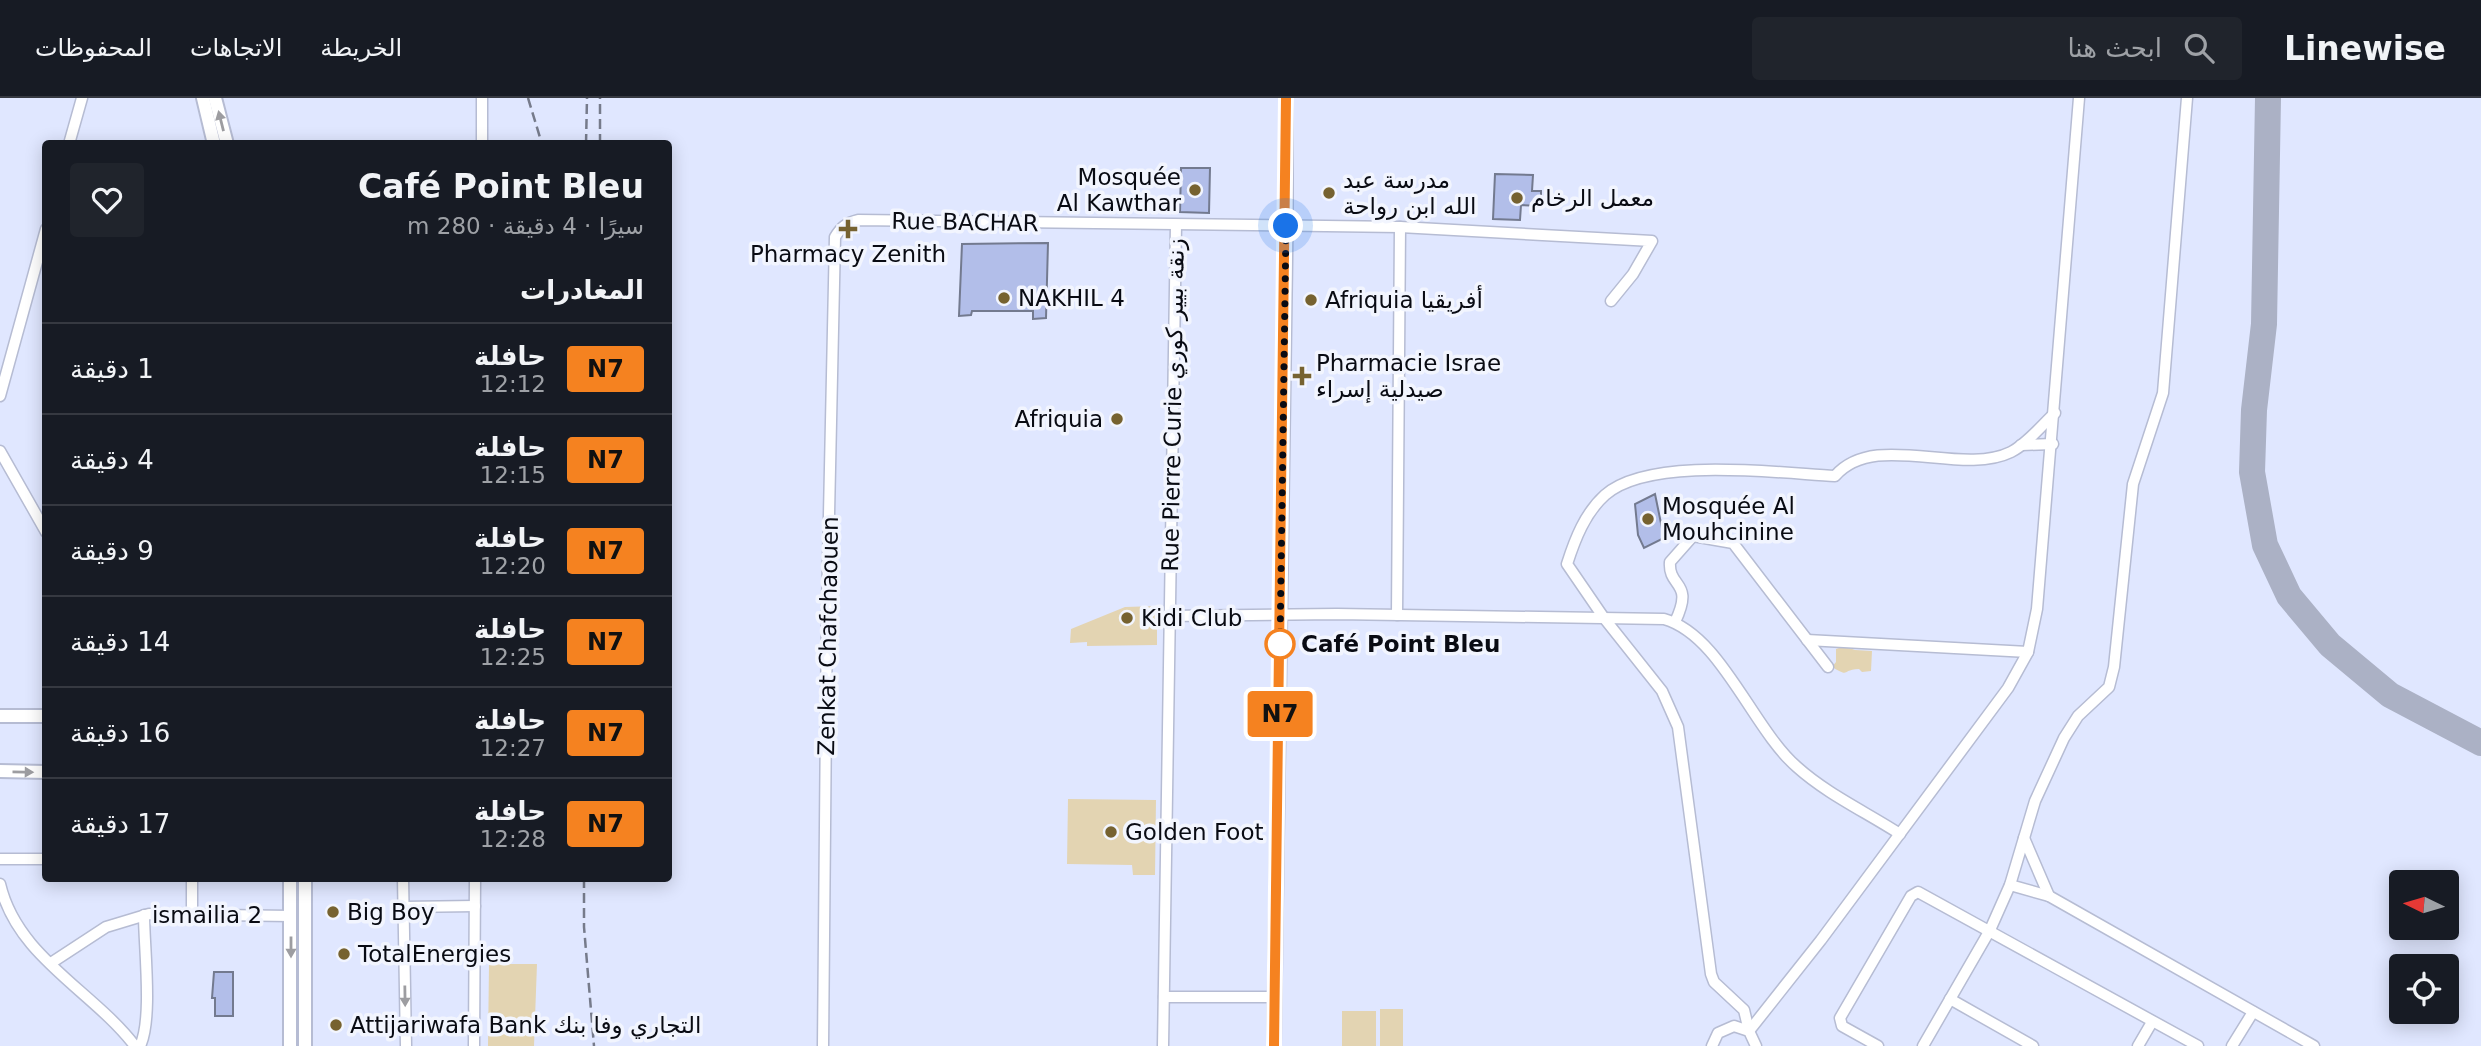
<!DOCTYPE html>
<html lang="ar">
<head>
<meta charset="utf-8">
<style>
  body { margin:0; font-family:"DejaVu Sans",Vazirmatn,sans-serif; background:#20242c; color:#f1f3f6; direction:rtl; height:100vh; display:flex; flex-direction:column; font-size:26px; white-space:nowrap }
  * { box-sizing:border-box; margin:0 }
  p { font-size:23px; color:#9ea1a6 }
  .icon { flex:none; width:38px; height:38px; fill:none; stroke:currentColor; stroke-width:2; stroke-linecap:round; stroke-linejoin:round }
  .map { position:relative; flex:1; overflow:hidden; direction:ltr }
  .sheet { position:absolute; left:42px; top:42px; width:630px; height:742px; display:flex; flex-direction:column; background:#171b24; border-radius:7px; box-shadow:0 4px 18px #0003; direction:rtl }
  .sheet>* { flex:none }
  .badge { padding:0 14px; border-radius:5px; font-size:24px; line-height:46px }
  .needle { width:46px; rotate:275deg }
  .buttons { position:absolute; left:2389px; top:772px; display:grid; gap:14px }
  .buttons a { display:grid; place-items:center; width:70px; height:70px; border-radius:7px; background:#171b24; box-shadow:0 4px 18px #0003; font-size:35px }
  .you { position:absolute; width:35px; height:35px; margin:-18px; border:5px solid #fff; border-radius:50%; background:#1a73e8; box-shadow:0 0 0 10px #1a73e833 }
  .map>.badge { position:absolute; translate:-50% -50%; box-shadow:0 0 0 4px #fff }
  h2 { padding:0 28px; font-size:26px; line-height:63px }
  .round { display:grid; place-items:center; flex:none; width:74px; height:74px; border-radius:7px; background:#20242c }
  .overview { display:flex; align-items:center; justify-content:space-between; height:119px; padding:0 28px }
  h1 { font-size:33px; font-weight:800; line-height:52px }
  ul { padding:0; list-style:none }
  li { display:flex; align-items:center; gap:21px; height:91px; padding:0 28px; border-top:2px solid #363941 }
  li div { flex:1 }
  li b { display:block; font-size:26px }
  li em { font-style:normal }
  li .badge { min-width:77px; font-weight:700; text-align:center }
  header { display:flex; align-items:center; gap:42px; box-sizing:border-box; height:98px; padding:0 35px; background:#171b24; border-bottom:2px solid #363941 }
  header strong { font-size:33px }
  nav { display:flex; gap:38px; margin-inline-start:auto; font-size:24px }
  .search { width:490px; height:63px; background:#20242c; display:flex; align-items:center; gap:18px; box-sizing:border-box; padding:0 24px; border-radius:7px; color:#9ea1a6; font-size:26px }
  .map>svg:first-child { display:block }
  .green { fill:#e3d4b2 }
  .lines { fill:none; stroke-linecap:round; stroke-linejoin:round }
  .taxiway { stroke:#abb1c5; stroke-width:26 }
  .building { fill:#b2bee9; stroke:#737a8f; stroke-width:2 }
  .minor-casing { stroke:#b6bcd3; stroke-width:13 }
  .major-casing { stroke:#b6bcd3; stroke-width:16 }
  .minor { stroke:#fff; stroke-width:10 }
  .major { stroke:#fff; stroke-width:12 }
  .rail { stroke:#767b8b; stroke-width:2.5; stroke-dasharray:10 5; stroke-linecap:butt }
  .oneway { fill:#9d9da1 }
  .line-casing { stroke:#fff; stroke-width:16 }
  .line { stroke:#f58220; stroke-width:10 }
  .walk { stroke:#090b13; stroke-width:7; stroke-dasharray:0 12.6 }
  .poi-dot { fill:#766230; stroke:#f2f5fe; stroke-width:2.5 }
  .stop-dot { fill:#fff; stroke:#f58220; stroke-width:3.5 }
  .labels { text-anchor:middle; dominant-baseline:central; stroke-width:7; stroke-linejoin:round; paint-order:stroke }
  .poi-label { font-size:23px; fill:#090b13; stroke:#f2f5fe; text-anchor:start }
  .street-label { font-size:23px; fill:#090b13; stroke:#f2f5fe }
  .stop-label { font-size:23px; font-weight:bold; fill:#090b13; stroke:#f2f5fe; text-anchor:start }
</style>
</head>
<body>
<header>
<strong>Linewise</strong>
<div class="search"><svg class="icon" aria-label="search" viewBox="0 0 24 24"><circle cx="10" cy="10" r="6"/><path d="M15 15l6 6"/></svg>ابحث هنا</div>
<nav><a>الخريطة</a><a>الاتجاهات</a><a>المحفوظات</a></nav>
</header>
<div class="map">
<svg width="2481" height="948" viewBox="0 0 2481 948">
  <rect width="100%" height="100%" fill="#e0e7ff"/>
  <g class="green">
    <polygon points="1157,508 1157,547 1087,548 1087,544 1070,545 1071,531 1125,509"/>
    <path d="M1840,547l15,5 17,1 -1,20 -9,1 -3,-3c-19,1 -8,9 -27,-2l4,-5v-13l6,-2z"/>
    <polygon points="1068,701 1156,702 1155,777 1133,777 1132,767 1067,766"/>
    <polygon points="489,866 537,866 534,948 488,948"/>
    <rect x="1380" y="911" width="23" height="37"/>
    <rect x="1342" y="913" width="34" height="35"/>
  </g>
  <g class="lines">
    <polyline class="taxiway" points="2268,0 2264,226 2254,312 2252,374 2265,447 2289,498 2330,547 2390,597 2481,645"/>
  </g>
  <g class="building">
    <polygon points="1181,70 1210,70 1209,115 1180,114"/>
    <polygon points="1495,76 1533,77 1532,93 1541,93 1541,108 1521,107 1520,122 1493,121"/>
    <polygon points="1048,145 1046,220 1033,221 1033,213 972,213 971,217 959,218 962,146"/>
    <polygon points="1655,396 1664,440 1644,450 1638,437 1635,406"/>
    <polygon points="214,874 233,874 233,918 215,918 215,900 212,900"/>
  </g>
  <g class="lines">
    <defs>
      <g id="minor">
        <polyline points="69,46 82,0"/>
        <polyline points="482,46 482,0"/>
        <polyline points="0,298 46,131"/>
        <polyline points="2021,347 2053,346"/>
        <polyline points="0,353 46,434"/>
        <polyline points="1397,517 1400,129"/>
        <path d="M1169,518l168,-2 327,5c57,16 88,109 133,148 30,27 69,45 103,67"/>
        <path d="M1675,524c20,-42 -7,-33 -5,-60l23,-26 40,7 95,124"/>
        <polyline points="1807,542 2028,554"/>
        <polyline points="2024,740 2049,798"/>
        <polyline points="0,761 46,761"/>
        <polyline points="403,780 406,948"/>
        <path d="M0,786c17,73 92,106 135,162"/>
        <polyline points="2010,787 2049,798 2314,948"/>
        <polyline points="404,809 475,808"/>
        <polyline points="192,816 192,780"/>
        <polyline points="51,865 106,829 149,816 291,818"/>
        <polyline points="1164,899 1275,899"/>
        <polyline points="1950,901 2033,948"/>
        <path d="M1749,933l-5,-21 -30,-28 -3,-8 -33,-247 -16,-36 -58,-73 -37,-54c8,-25 18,-51 38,-69 44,-39 173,-22 230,-19 40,-46 125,1 176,-24 16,-8 31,-27 44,-39"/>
        <polyline points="1749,933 1821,842 2008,590 2028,554 2037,511 2079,0"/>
        <path d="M140,948c13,-27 4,-99 4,-131"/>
        <polyline points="474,948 475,780"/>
        <path d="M823,948l4,-439 8,-370c6,-10 11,-14 23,-17l542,7 252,14 -19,33 -22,27"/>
        <polyline points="1163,948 1176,127"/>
        <polyline points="1712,948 1718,935 1734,928 1749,933 1756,948"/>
        <polyline points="1878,948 1842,928 1840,920 1911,798 1918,794 2198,948"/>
        <polyline points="1923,948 1990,832 2010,787 2035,703 2064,640 2078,618 2109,589 2114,569 2133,386 2163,295 2187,0"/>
        <polyline points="2138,948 2152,924"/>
        <polyline points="2232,948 2253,914"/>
      </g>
      <g id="major">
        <polyline points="203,0 214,46"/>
        <polyline points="215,0 227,46"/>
        <polyline points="0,618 46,618"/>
        <polyline points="0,673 46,674"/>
        <polyline points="290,780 290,948"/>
        <polyline points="305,780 305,948"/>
        <polyline points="1274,948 1286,128 1286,0"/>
      </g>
    </defs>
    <use href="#minor" class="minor-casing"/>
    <use href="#major" class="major-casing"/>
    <use href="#minor" class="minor"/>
    <use href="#major" class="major"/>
    <g class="rail">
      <polyline points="528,0 542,46"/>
      <polyline points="586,46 587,0"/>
      <polyline points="600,46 600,0"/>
      <polyline points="584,780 584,829 594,948"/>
    </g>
  </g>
  <defs><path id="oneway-solid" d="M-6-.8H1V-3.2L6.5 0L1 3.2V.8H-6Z" transform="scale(1.75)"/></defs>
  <g class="oneway">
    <use href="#oneway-solid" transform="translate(221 23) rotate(-104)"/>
    <use href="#oneway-solid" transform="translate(23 674) rotate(1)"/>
    <use href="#oneway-solid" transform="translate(291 849) rotate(90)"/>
    <use href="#oneway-solid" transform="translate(405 898) rotate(89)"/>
  </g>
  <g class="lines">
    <defs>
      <polyline id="line" points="1274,948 1286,0"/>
    </defs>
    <use href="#line" class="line-casing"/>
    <use href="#line" class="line"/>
    <polyline class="walk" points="1280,546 1286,128"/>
  </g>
  <g class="poi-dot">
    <circle cx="1195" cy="92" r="7"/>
    <circle cx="1329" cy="95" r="7"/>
    <circle cx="1517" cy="100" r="7"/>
    <path d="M844.5 120.5h7v7h7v7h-7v7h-7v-7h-7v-7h7z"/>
    <circle cx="1004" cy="200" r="7"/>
    <circle cx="1311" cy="202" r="7"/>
    <path d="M1298.5 267.5h7v7h7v7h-7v7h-7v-7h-7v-7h7z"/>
    <circle cx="1117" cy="321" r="7"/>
    <circle cx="1648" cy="421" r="7"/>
    <circle cx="1127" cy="520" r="7"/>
    <circle cx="1111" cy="734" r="7"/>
    <circle cx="333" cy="814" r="7"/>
    <circle cx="344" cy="856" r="7"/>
    <circle cx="336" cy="927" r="7"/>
  </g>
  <circle class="stop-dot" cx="1280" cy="546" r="14"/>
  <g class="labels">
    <g class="poi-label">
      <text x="1181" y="79" text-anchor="end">Mosquée<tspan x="1181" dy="26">Al Kawthar</tspan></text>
      <text x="1343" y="82">مدرسة عبد<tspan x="1343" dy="26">الله ابن رواحة</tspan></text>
      <text x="1531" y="100">معمل الرخام</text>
      <text x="848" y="156" text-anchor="middle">Pharmacy Zenith</text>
      <text x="1018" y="200">NAKHIL 4</text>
      <text x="1325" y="202">Afriquia أفريقيا</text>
      <text x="1316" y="265">Pharmacie Israe<tspan x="1316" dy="26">صيدلية إسراء</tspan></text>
      <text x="1103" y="321" text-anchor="end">Afriquia</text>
      <text x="1662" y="408">Mosquée Al<tspan x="1662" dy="26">Mouhcinine</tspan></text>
      <text x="1141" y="520">Kidi Club</text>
      <text x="1125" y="734">Golden Foot</text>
      <text x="347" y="814">Big Boy</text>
      <text x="358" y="856">TotalEnergies</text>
      <text x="350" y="927">Attijariwafa Bank التجاري وفا بنك</text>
    </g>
    <g class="street-label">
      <text transform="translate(965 124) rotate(1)">Rue BACHAR</text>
      <text transform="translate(1173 307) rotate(-89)">Rue Pierre Curie زنقة بيير كوري</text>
      <text transform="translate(828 538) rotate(-89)">Zenkat Chafchaouen</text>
      <text x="207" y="817">ismailia 2</text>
    </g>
    <g class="stop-label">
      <text x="1301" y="546">Café Point Bleu</text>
    </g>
  </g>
</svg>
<div class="buttons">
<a><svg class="needle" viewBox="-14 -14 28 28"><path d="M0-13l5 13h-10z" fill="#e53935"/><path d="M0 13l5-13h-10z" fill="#9ea1a6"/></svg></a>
<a><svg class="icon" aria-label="locate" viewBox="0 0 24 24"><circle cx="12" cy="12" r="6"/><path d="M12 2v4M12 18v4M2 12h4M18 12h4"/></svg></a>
</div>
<div class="you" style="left:1286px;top:128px"></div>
<b class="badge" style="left:1280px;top:616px;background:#f58220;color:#111">N7</b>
<section class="sheet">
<div class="overview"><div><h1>Café Point Bleu</h1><p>سيرًا · 4 دقيقة · 280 m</p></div><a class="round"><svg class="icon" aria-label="heart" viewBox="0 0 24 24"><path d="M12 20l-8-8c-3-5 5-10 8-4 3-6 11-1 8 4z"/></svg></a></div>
<h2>المغادرات</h2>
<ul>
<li><span class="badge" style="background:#f58220;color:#111">N7</span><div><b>حافلة</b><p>12:12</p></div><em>1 دقيقة</em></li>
<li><span class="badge" style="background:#f58220;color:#111">N7</span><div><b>حافلة</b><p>12:15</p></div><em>4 دقيقة</em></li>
<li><span class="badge" style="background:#f58220;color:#111">N7</span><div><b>حافلة</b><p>12:20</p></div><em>9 دقيقة</em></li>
<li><span class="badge" style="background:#f58220;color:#111">N7</span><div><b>حافلة</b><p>12:25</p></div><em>14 دقيقة</em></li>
<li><span class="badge" style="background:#f58220;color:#111">N7</span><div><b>حافلة</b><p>12:27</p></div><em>16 دقيقة</em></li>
<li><span class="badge" style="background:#f58220;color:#111">N7</span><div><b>حافلة</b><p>12:28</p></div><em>17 دقيقة</em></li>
</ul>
</section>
</div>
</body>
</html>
